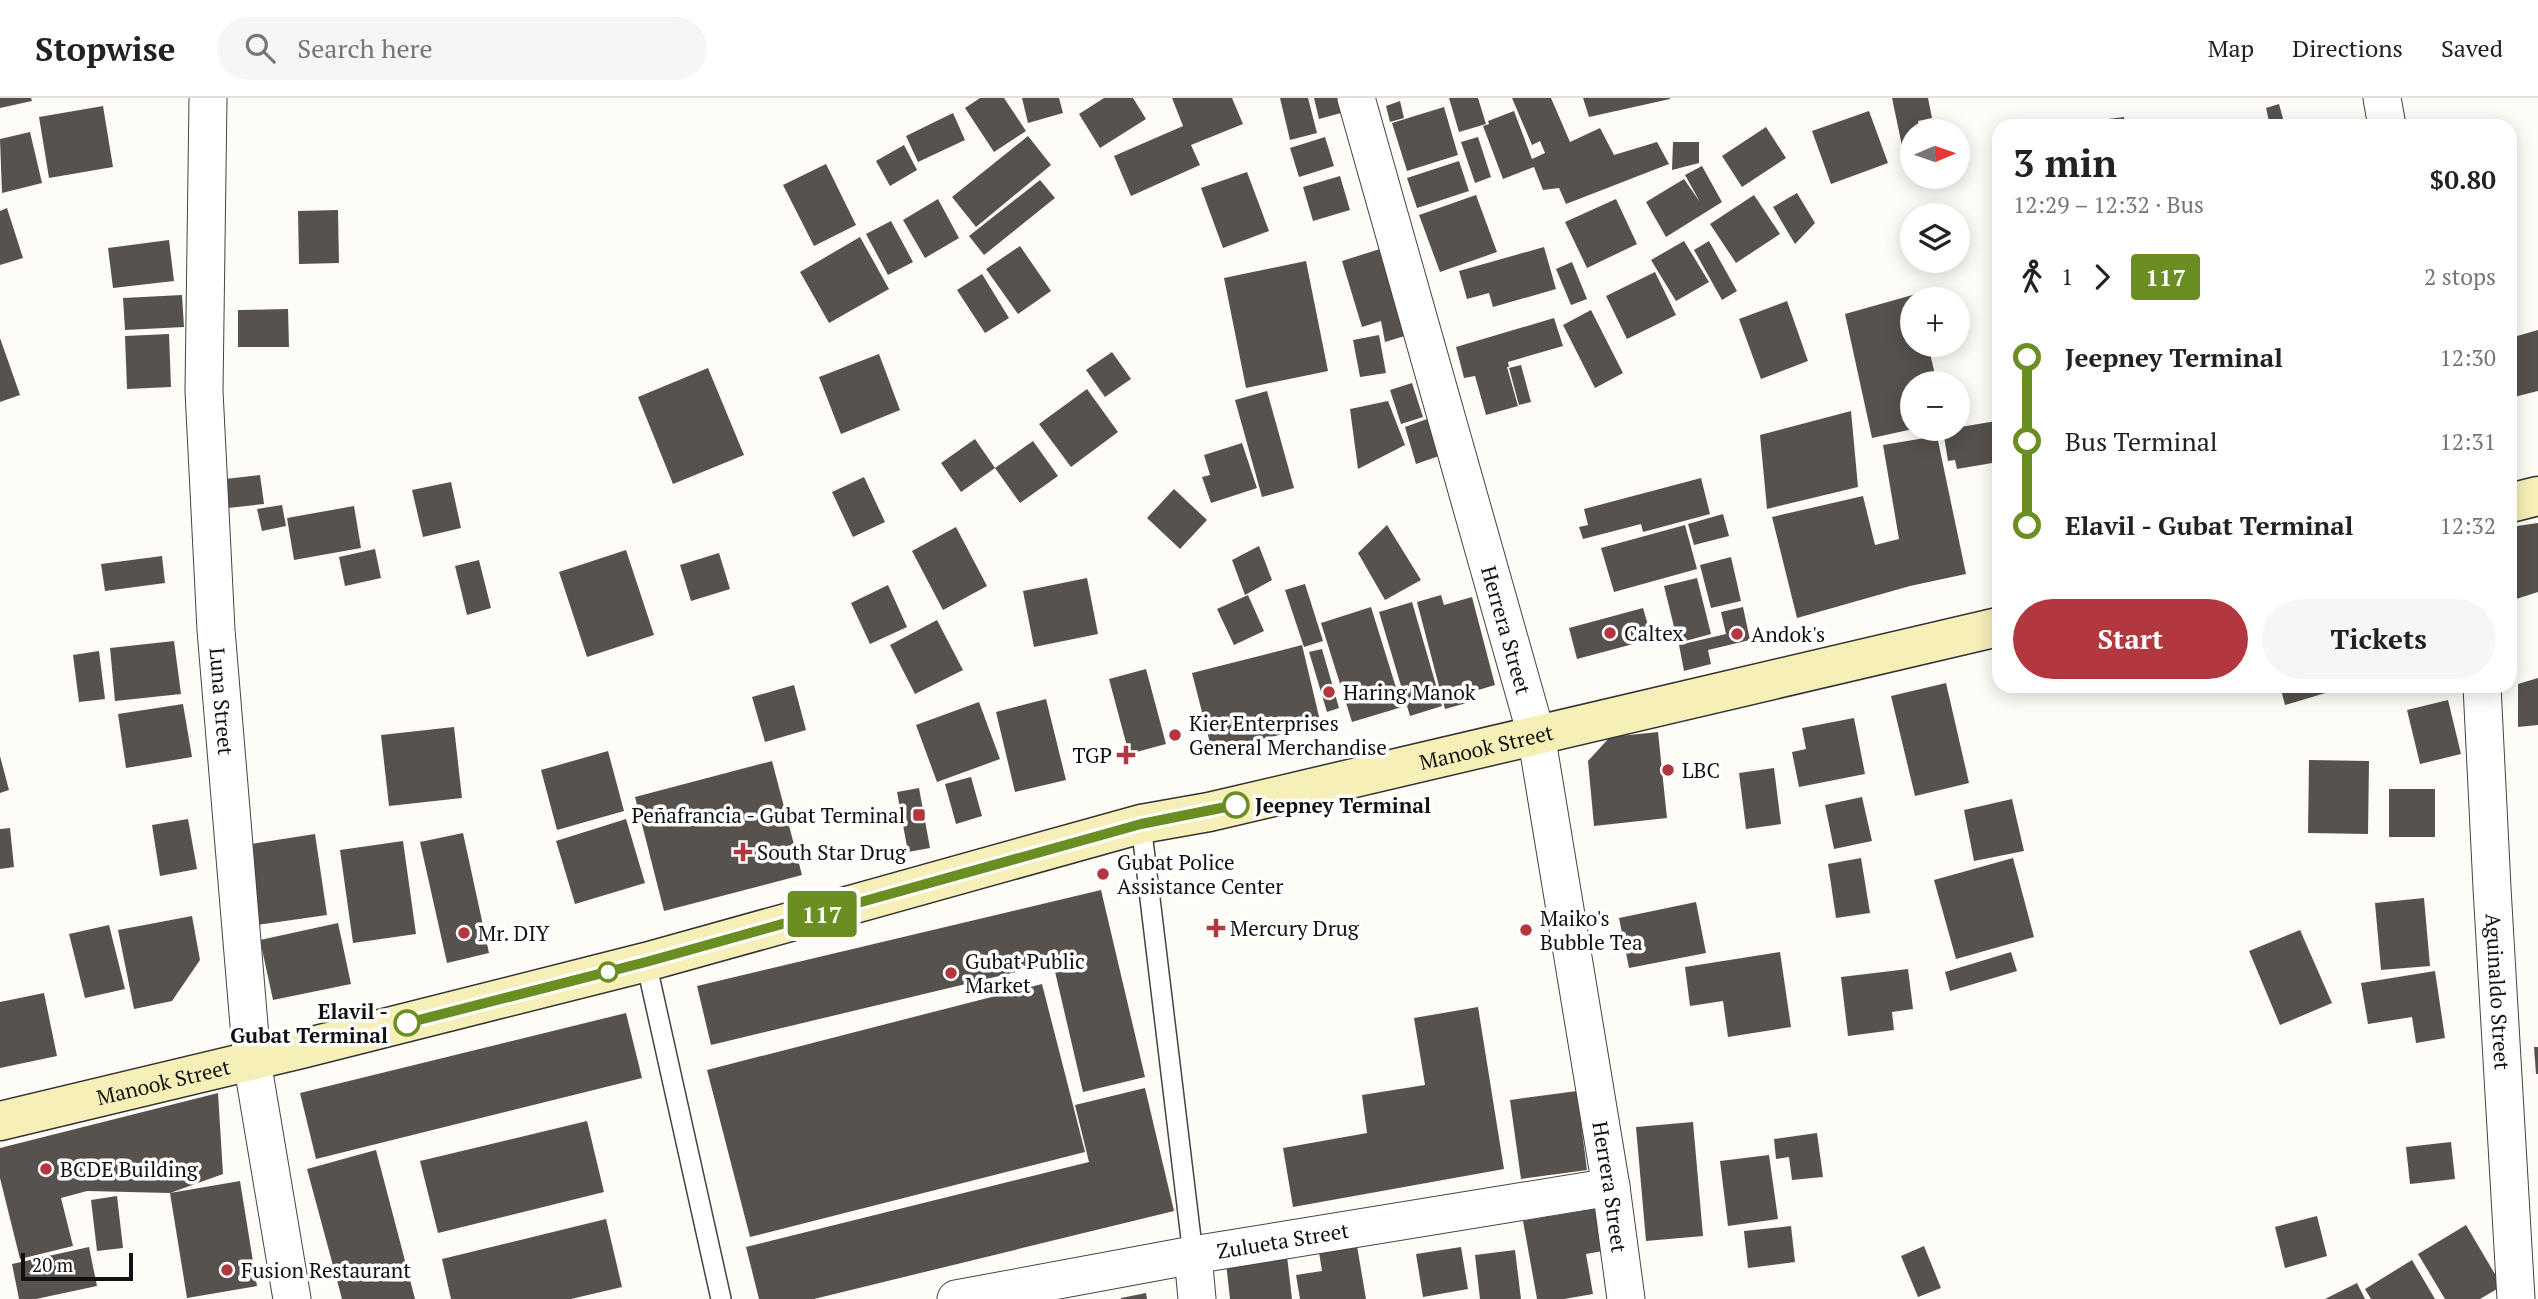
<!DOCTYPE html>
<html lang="en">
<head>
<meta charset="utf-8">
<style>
  body { margin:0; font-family:"PT Serif",serif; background:#f6f6f6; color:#222; height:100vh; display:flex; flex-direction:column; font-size:26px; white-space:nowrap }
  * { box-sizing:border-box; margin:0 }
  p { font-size:23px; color:#767676 }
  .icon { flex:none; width:38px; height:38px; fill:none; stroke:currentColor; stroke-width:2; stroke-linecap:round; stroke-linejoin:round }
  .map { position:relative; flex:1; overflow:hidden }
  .panel { position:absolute; left:1992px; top:21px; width:525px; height:574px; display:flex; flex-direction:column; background:#fff; border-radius:21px; box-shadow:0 4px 18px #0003 }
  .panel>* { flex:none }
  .badge { padding:0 14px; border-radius:5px; font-size:24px; line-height:46px }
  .needle { width:46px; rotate:88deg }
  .tools { position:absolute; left:1900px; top:21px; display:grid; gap:14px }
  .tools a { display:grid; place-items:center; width:70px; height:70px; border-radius:50%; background:#fff; box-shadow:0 4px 18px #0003; font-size:35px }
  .scale { position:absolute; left:21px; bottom:18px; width:112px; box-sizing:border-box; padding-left:7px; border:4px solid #111; border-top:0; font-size:19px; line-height:24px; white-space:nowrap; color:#111; -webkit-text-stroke:5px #fff; paint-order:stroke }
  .map>.badge { position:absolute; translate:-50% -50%; box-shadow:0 0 0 4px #fff }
  .legs { display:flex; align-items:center; gap:10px; height:77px; padding:0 21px; font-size:23px }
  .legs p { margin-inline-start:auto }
  .headline { display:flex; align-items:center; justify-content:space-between; height:119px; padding:0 21px }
  h1 { font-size:38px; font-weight:700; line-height:52px }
  .cta { display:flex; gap:14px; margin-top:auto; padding:14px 21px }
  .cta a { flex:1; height:80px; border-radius:42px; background:#b3373e; color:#fff; font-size:28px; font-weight:700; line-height:80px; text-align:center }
  .cta a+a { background:#f6f6f6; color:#222 }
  ul { padding:0 21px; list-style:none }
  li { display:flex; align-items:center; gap:24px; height:84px; font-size:26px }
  li i { display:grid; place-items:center; width:10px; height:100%; margin:0 9px; background:currentColor }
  li i::after { content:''; width:18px; height:18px; margin:-9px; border:5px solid; border-radius:50%; background:#fff }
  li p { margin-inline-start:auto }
  li:first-child i { background:linear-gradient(#0000 50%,currentColor 0) }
  li:last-child i { background:linear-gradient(currentColor 50%,#0000 0) }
  header { display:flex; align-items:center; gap:42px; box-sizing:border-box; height:98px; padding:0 35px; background:#fff; border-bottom:2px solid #e0e0e0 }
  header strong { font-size:33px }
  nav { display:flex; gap:38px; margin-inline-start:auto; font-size:24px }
  .search { width:490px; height:63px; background:#f6f6f6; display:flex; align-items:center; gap:18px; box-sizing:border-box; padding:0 24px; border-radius:38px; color:#767676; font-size:26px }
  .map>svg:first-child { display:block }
  .building { fill:#58524e }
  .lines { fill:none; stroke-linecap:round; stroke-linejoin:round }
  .service-casing { stroke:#444; stroke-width:22 }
  .minor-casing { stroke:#444; stroke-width:39 }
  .secondary-casing { stroke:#333; stroke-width:41 }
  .service { stroke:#fff; stroke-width:19 }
  .minor { stroke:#fff; stroke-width:37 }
  .secondary { stroke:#f7efb8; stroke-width:38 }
  .line-1-casing { stroke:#fff; stroke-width:16 }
  .line-1 { stroke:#6b8e23; stroke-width:10 }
  .poi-dot { fill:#b3373e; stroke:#fff; stroke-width:2.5 }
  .stop-1-dot { fill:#fff; stroke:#6b8e23; stroke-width:3.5 }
  .labels { text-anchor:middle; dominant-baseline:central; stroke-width:7; stroke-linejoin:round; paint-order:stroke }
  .street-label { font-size:21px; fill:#111; stroke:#fff }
  .poi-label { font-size:21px; fill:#111; stroke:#fff; text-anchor:start }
  .stop-label { font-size:21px; font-weight:bold; fill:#111; stroke:#fff; text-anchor:start }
</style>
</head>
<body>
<header>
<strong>Stopwise</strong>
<div class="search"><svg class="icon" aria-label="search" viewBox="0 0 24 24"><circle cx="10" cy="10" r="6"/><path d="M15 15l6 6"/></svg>Search here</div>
<nav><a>Map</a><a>Directions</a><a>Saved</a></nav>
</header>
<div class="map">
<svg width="2538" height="1201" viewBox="0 0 2538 1201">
  <rect width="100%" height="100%" fill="#fefcf6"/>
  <g class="building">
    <polygon points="0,0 31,0 32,3 0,10"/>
    <polygon points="980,0 1004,0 1026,33 994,54 965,10"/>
    <polygon points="1022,0 1059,0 1063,15 1028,25"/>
    <polygon points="1104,0 1133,0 1146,21 1100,50 1079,16"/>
    <polygon points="1172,0 1232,0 1243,26 1191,47 1200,67 1131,98 1114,58 1183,28"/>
    <polygon points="1280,0 1308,0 1317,35 1290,42"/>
    <polygon points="1314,0 1337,0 1341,15 1319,21"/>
    <polygon points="1449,0 1478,0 1486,26 1459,34"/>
    <polygon points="1512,0 1551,0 1570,44 1600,30 1614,57 1657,44 1669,66 1566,106 1559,90 1543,92 1534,69 1503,81 1483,28 1489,26 1488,23 1514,13 1532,61 1545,55 1540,43 1532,47"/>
    <polygon points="1583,0 1670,0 1670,1 1589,19"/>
    <polygon points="1892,0 1928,0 1932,20 1918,23 1920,33 1913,33 1913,46 1902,48"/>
    <polygon points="1400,3 1404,20 1390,24 1386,8"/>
    <polygon points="2279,6 2285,28 2270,28 2266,10"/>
    <polygon points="103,8 113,69 49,80 39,19"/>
    <polygon points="1444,9 1458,57 1407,73 1392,25"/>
    <polygon points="1869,13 1888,65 1831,86 1812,33"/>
    <polygon points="953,15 965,42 918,64 906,38"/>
    <polygon points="2124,19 2125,28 2086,28 2085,24"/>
    <polygon points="2319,23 2320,28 2302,28 2302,27"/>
    <polygon points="1766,29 1786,60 1742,89 1722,58"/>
    <polygon points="30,34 42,85 2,95 0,41"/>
    <polygon points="1028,38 1051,67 976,129 952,99"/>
    <polygon points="1325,39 1334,68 1299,79 1290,50"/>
    <polygon points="1478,39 1491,79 1475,85 1461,44"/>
    <polygon points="1673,44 1699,44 1699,65 1672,72"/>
    <polygon points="904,47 917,72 890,88 876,63"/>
    <polygon points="1459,63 1469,93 1417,110 1407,80"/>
    <polygon points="826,66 856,127 814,148 783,87"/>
    <polygon points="1702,68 1722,104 1666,139 1646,104 1684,81 1700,104 1685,77"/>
    <polygon points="1247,74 1269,133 1223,150 1201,90"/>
    <polygon points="1340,78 1350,112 1313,123 1303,89"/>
    <polygon points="1040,82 1055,100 984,157 969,138"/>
    <polygon points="1797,95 1815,125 1795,146 1773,109"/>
    <polygon points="1476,97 1497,154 1440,174 1419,117"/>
    <polygon points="1754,97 1780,136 1736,165 1710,126"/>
    <polygon points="938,101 959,140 925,160 903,122"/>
    <polygon points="1616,101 1637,146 1587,170 1565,124"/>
    <polygon points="7,110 23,160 0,167 0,113"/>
    <polygon points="338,112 339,165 299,166 298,113"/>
    <polygon points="891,123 913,164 888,177 866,136"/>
    <polygon points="860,139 889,191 829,225 800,174"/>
    <polygon points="169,142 174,183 113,190 108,150"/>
    <polygon points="1684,143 1709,184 1676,203 1651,162"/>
    <polygon points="1709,143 1737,193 1722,202 1694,152"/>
    <polygon points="1020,148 1051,193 1018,216 986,171"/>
    <polygon points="1544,149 1556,191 1493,209 1489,195 1467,201 1459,173"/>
    <polygon points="1383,150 1408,237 1385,244 1381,223 1362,229 1342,163"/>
    <polygon points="1306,163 1328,273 1246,290 1224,180"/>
    <polygon points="1572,164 1587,201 1571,207 1556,171"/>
    <polygon points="1655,174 1676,217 1627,241 1606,198"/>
    <polygon points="982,176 1009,220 985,235 957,192"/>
    <polygon points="1916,196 1917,201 1913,201 1913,247 1928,247 1937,285 1913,285 1913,331 1872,340 1845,216"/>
    <polygon points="182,197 184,229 125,232 123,200"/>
    <polygon points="1787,203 1808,263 1761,281 1739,221"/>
    <polygon points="288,211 289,249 238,249 238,212"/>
    <polygon points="1591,212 1623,275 1595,290 1563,227"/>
    <polygon points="1554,220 1563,248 1508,264 1509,269 1507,269 1518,308 1486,317 1475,278 1464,280 1456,249"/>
    <polygon points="2538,232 2538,293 2510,300 2510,240"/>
    <polygon points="169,236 171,289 127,291 125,238"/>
    <polygon points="1379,237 1386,275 1360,279 1353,242"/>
    <polygon points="0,240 20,297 0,304"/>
    <polygon points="1112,254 1131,281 1105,299 1086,272"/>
    <polygon points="879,256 900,312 841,336 819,279"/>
    <polygon points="1521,267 1531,304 1519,307 1509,270"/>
    <polygon points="708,270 744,357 673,386 638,299"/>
    <polygon points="1412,285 1423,319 1401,326 1390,292"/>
    <polygon points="1087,291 1118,334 1071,369 1039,326"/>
    <polygon points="1267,293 1294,390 1262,399 1235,302"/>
    <polygon points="1388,303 1405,347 1358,371 1350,311"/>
    <polygon points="1851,313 1858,389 1767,411 1760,337"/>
    <polygon points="1427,321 1439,358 1416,366 1405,329"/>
    <polygon points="1996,323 1998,364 1957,371 1955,362 1948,363 1943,332"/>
    <polygon points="1937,338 1966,476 1910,488 1797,520 1772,419 1863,398 1875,447 1899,441 1883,347"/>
    <polygon points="975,341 995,370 961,394 941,365"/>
    <polygon points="1033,343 1058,378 1020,405 995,370"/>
    <polygon points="1242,345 1257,390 1211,405 1202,379 1210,377 1204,357"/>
    <polygon points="260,377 264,406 228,410 225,381"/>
    <polygon points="864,379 885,424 853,439 832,394"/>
    <polygon points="1701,380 1710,416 1643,434 1641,426 1583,441 1579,429 1588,427 1584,411"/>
    <polygon points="451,384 461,430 423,439 412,392"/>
    <polygon points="1174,391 1207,422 1180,451 1147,420"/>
    <polygon points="282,407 286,428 262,433 257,411"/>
    <polygon points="354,408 361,450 294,462 287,420"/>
    <polygon points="1723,416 1729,438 1694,447 1688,426"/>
    <polygon points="2538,425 2538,494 2510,503 2510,429"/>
    <polygon points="1387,427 1421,482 1385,502 1358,455"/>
    <polygon points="1685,427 1697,471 1614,494 1601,450"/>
    <polygon points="956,429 987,488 943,512 912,453"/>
    <polygon points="1259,448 1272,482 1245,497 1232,462"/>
    <polygon points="375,451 381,480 345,488 339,459"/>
    <polygon points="626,452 654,537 587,559 559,474"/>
    <polygon points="719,455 730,491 691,503 680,467"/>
    <polygon points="162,458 165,485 105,493 101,466"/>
    <polygon points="1731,459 1741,503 1711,510 1700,467"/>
    <polygon points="479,462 491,510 467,517 455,468"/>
    <polygon points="1087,480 1098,536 1034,549 1023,493"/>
    <polygon points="1697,480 1711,536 1678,545 1664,488"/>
    <polygon points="1305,486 1323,543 1304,549 1285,492"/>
    <polygon points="888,487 907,529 870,546 851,505"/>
    <polygon points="1248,497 1264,533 1234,547 1217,511"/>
    <polygon points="1441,497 1444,507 1472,499 1495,587 1475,593 1474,603 1445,611 1417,504"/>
    <polygon points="1412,504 1442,608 1410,618 1379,514"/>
    <polygon points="1371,509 1402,609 1352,624 1321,525"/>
    <polygon points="1743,509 1750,542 1708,552 1711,566 1684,573 1679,547 1726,536 1721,514"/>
    <polygon points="1643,510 1652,541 1577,561 1569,530"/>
    <polygon points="937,522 963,572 915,596 890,547"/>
    <polygon points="174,543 181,596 115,603 110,550"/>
    <polygon points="1302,547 1321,627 1212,653 1192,575"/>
    <polygon points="1322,551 1339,610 1327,614 1309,554"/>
    <polygon points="99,553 105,601 79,604 73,557"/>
    <polygon points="1146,571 1166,646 1129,656 1109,581"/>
    <polygon points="2538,580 2538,627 2518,629 2518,586"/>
    <polygon points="1946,585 1969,685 1915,698 1891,598"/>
    <polygon points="794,587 806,632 765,644 752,599"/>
    <polygon points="2280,588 2346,588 2346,589 2285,607"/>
    <polygon points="1046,601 1066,682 1015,694 996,614"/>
    <polygon points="2448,602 2461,656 2420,666 2407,612"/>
    <polygon points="979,604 1000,661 937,684 916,627"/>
    <polygon points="183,606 192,659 126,670 118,616"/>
    <polygon points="1854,620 1865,676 1799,689 1792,654 1806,651 1802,630"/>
    <polygon points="454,629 462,700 389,708 381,637"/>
    <polygon points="1658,634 1667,720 1594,728 1588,663 1610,639"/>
    <polygon points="608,653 624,713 557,732 541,672"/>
    <polygon points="0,658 9,692 0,695"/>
    <polygon points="2309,662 2369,663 2368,736 2308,735"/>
    <polygon points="772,663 802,777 664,813 635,699"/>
    <polygon points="1774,670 1781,726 1746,731 1739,675"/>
    <polygon points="971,679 982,718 956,726 945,686"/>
    <polygon points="919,690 930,750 908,754 897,694"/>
    <rect x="2389" y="691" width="46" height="48"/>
    <polygon points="1862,699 1872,743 1834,751 1825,707"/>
    <polygon points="2012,701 2024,753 1974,763 1964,712"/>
    <polygon points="188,721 197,771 160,778 152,727"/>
    <polygon points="626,721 645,785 575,806 556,743"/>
    <polygon points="10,730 14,769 0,771 0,731"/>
    <polygon points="463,735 489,855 447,865 420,744"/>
    <polygon points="315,736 327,817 257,827 245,747"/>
    <polygon points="403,743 416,836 353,845 340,752"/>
    <polygon points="1861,760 1870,815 1836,820 1828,766"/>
    <polygon points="2013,760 2034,839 1956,861 1934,782"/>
    <polygon points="1101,792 1145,979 1083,994 1053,865 711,947 697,888"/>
    <polygon points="2424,800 2430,868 2381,872 2375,805"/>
    <polygon points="1696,804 1706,855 1629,870 1619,820"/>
    <polygon points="192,818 200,862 172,903 134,911 118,832"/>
    <polygon points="338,825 351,886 273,902 260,842"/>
    <polygon points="109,827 125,891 85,900 69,836"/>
    <polygon points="2300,832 2332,905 2280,927 2249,853"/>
    <polygon points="1780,854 1791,929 1728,939 1723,903 1690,908 1685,869"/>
    <polygon points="2011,854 2017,873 1950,893 1945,874"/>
    <polygon points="1908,871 1913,911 1892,914 1894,932 1848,938 1841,879"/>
    <polygon points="2435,873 2445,940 2416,945 2412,919 2368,926 2361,885"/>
    <polygon points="1042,886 1085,1054 750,1139 707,972"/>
    <polygon points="44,895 57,958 0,970 0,904"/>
    <polygon points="1478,909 1504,1071 1293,1109 1283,1050 1367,1035 1362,997 1425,987 1414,920"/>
    <polygon points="626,915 642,980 316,1061 300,995"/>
    <polygon points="2534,949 2538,949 2538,976 2536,976"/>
    <polygon points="1145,990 1174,1113 814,1201 759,1201 746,1149 1089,1064 1075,1007"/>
    <polygon points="1577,993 1587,1072 1521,1081 1510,1002"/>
    <polygon points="218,995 223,1076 170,1095 240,1083 257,1188 187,1200 170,1095 87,1093 61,1100 73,1148 20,1161 0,1080 0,1050"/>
    <polygon points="587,1023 604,1094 438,1135 420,1063"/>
    <polygon points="1693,1024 1703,1138 1646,1143 1636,1029"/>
    <polygon points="1817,1035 1823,1079 1792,1082 1789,1059 1776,1061 1774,1041"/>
    <polygon points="2451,1044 2455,1081 2410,1086 2406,1049"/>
    <polygon points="376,1052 415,1201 342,1201 307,1071"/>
    <polygon points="1769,1057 1778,1121 1728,1128 1720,1063"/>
    <polygon points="117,1098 123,1150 97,1153 91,1102"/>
    <polygon points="1607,1109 1614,1151 1586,1156 1593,1196 1564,1201 1537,1201 1523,1123"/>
    <polygon points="2317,1118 2327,1158 2285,1170 2275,1129"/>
    <polygon points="606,1121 622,1189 571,1201 451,1201 442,1161"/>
    <polygon points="2466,1127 2502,1188 2480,1201 2445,1201 2418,1156"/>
    <polygon points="1791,1128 1795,1164 1748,1170 1744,1133"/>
    <polygon points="1356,1142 1366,1201 1300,1201 1296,1177 1322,1173 1318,1148"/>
    <polygon points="1924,1148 1941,1190 1918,1199 1901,1158"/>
    <polygon points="89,1149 97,1188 36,1201 19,1201 12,1166"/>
    <polygon points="1461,1149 1468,1191 1423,1199 1416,1156"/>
    <polygon points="1515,1152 1521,1201 1480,1201 1475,1157"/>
    <polygon points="1287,1158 1292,1201 1230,1201 1226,1165"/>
    <polygon points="2412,1162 2435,1201 2371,1201 2365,1191"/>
    <polygon points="2357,1185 2365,1201 2325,1201"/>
    <polygon points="1146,1195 1147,1201 1121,1201 1121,1200"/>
  </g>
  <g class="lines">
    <defs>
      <g id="service">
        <polyline points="1141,726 1193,1157"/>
        <polyline points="646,864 721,1201"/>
      </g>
      <g id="minor">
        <path id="s1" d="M208,0l-4,293 12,239 36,431 40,238"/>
        <path id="s2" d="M1356,0l180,636 75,453 15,112"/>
        <polyline points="2382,0 2387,28"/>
        <path id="s3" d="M2482,588l10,202 24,411"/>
        <polyline points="1193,1157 1197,1201"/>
        <path id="s4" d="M956,1201l237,-44 418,-68"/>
      </g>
      <g id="secondary">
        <polyline points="2510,405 2538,398"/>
        <path id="s5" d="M0,1023l301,-72 345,-87 495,-138 68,-12 789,-185"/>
      </g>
    </defs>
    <use href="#service" class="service-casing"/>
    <use href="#minor" class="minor-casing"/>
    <use href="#secondary" class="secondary-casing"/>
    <use href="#service" class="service"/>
    <use href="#minor" class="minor"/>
    <use href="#secondary" class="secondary"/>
  </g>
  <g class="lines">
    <defs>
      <polyline id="line-1" points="407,925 646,864 1141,726 1236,707"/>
    </defs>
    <use href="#line-1" class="line-1-casing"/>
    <use href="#line-1" class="line-1"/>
  </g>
  <g class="poi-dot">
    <circle cx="1610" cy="535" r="7"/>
    <circle cx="1737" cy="536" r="7"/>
    <circle cx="1329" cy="594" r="7"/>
    <circle cx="1175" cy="637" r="7"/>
    <path d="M1122.5 646.5h7v7h7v7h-7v7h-7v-7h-7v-7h7z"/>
    <circle cx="1668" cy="672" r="7"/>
    <rect x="912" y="710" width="14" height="14" rx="3.5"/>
    <path d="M739.5 743.5h7v7h7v7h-7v7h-7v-7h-7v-7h7z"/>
    <circle cx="1103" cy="776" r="7"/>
    <path d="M1212.5 819.5h7v7h7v7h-7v7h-7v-7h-7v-7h7z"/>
    <circle cx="1526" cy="832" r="7"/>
    <circle cx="464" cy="835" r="7"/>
    <circle cx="951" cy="875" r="7"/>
    <circle cx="46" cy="1071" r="7"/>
    <circle cx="227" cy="1172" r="7"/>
  </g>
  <g class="stop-1-dot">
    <circle cx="1236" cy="707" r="12"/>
    <circle cx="608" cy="874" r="9"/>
    <circle cx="407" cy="925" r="12"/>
  </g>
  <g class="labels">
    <g class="street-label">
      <text stroke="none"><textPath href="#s2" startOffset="553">Herrera Street</textPath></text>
      <text stroke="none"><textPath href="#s1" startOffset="604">Luna Street</textPath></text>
      <text stroke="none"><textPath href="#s5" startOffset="1533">Manook Street</textPath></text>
      <text stroke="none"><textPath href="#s3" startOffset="306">Aguinaldo Street</textPath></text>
      <text stroke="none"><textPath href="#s5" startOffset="168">Manook Street</textPath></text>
      <text stroke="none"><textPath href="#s2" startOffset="1120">Herrera Street</textPath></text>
      <text stroke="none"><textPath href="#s4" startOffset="332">Zulueta Street</textPath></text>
    </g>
    <g class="poi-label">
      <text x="1624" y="535">Caltex</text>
      <text x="1751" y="536">Andok's</text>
      <text x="1343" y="594">Haring Manok</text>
      <text x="1189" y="625">Kier Enterprises<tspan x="1189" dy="24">General Merchandise</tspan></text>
      <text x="1112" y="657" text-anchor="end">TGP</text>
      <text x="1682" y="672">LBC</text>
      <text x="905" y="717" text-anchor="end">Peñafrancia - Gubat Terminal</text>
      <text x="757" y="754">South Star Drug</text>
      <text x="1117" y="764">Gubat Police<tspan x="1117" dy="24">Assistance Center</tspan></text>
      <text x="1540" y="820">Maiko's<tspan x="1540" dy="24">Bubble Tea</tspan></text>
      <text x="1230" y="830">Mercury Drug</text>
      <text x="478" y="835">Mr. DIY</text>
      <text x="965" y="863">Gubat Public<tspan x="965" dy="24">Market</tspan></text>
      <text x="60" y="1071">BCDE Building</text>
      <text x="241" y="1172">Fusion Restaurant</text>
    </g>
    <g class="stop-label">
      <text x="1255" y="707">Jeepney Terminal</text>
      <text x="388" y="913" text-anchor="end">Elavil -<tspan x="388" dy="24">Gubat Terminal</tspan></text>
    </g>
  </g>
</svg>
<div class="tools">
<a><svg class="needle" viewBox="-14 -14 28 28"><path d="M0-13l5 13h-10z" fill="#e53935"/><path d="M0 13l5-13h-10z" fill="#767676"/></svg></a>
<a><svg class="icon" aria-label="layers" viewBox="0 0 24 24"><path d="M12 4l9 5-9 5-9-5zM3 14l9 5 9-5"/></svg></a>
<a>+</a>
<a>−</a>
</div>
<div class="scale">20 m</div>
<b class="badge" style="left:822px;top:816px;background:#6b8e23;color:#fff">117</b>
<section class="panel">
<div class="headline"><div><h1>3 min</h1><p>12:29 – 12:32 · Bus</p></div><b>$0.80</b></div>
<div class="legs"><svg class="icon" aria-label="walk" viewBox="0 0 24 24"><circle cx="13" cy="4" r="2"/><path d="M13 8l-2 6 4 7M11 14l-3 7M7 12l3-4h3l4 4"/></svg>1<svg class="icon" aria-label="forward" viewBox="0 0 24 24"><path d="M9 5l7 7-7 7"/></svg><b class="badge" style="background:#6b8e23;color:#fff">117</b><p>2 stops</p></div>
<ul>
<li><i style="color:#6b8e23"></i><b>Jeepney Terminal</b><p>12:30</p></li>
<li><i style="color:#6b8e23"></i><span>Bus Terminal</span><p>12:31</p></li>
<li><i style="color:#6b8e23"></i><b>Elavil - Gubat Terminal</b><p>12:32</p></li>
</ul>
<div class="cta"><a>Start</a><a>Tickets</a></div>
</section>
</div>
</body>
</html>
